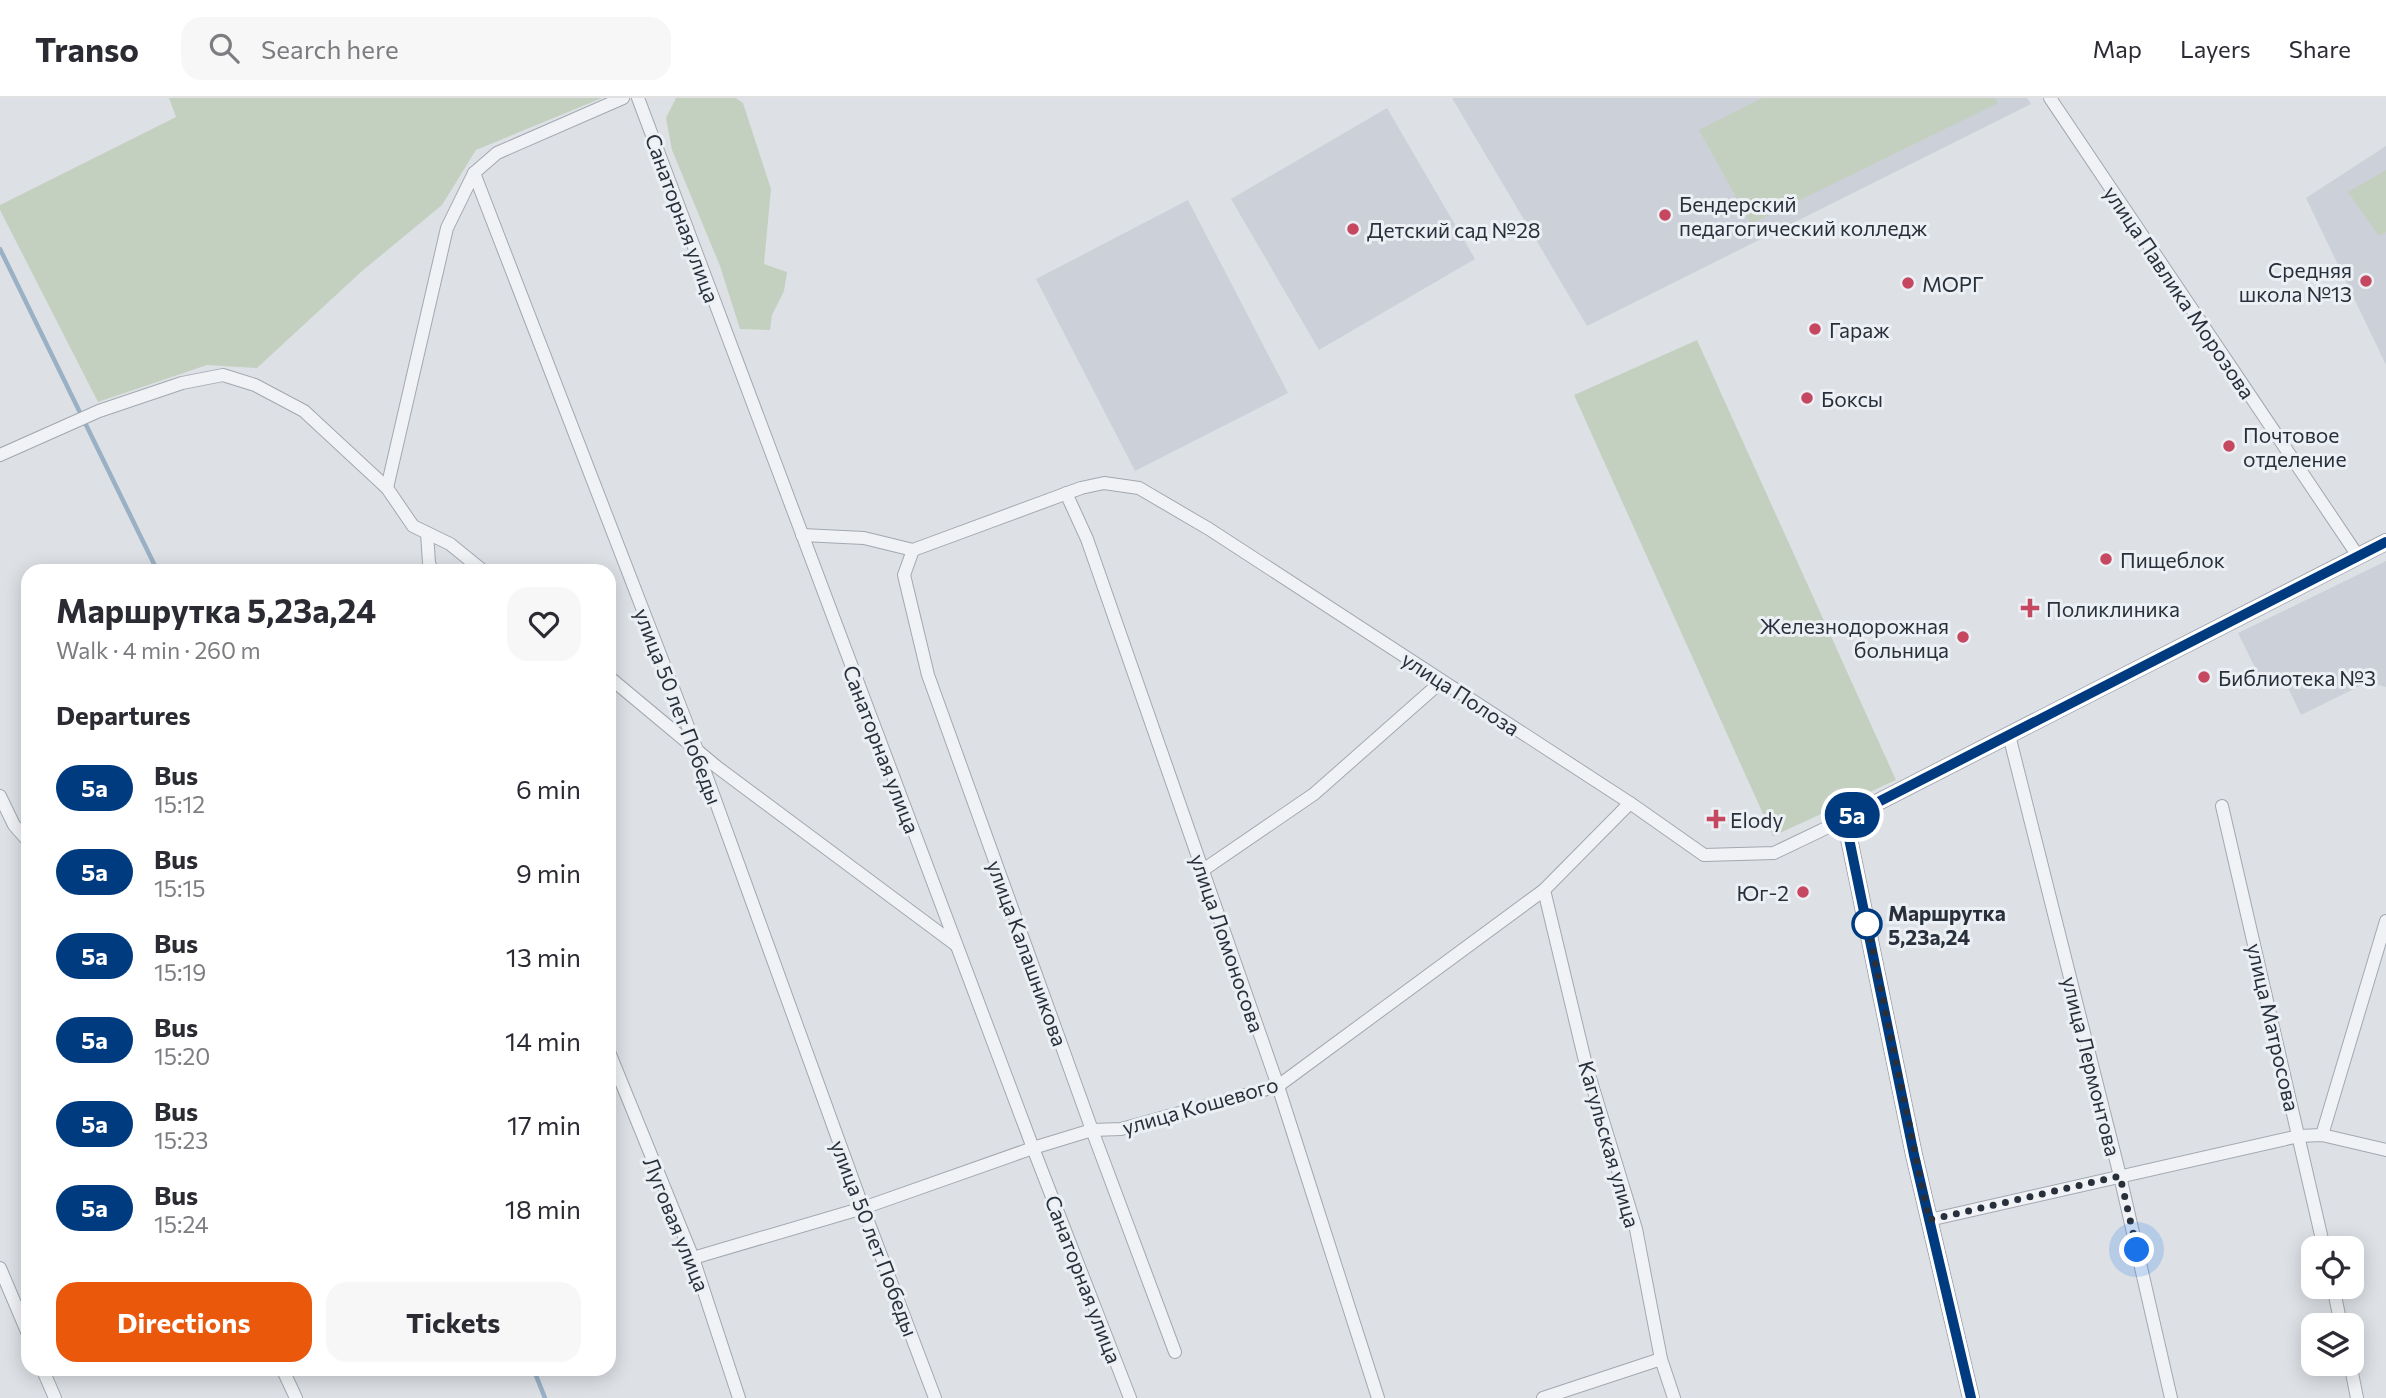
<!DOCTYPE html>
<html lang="en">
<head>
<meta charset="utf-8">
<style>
  body { margin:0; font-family:Commissioner,sans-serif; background:#f7f7f7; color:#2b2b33; height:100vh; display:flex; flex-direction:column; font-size:26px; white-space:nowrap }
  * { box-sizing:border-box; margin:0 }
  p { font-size:23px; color:#7c7c81 }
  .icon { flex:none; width:38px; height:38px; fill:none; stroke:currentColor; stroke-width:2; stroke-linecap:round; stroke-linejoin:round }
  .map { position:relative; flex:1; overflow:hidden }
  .panel { position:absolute; left:21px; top:466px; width:595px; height:812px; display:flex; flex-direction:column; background:#fff; border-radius:21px; box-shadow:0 4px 18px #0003 }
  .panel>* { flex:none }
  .badge { padding:0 14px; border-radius:23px; font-size:24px; line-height:46px }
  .tools { position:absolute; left:2301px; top:1138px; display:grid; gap:14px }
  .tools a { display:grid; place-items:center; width:63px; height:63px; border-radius:14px; background:#fff; box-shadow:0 4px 18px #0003; font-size:35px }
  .you { position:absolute; width:35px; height:35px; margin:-18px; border:5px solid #fff; border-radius:50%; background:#1a73e8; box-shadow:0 0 0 10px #1a73e833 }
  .map>.badge { position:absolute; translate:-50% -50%; box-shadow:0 0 0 4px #fff }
  h2 { padding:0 35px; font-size:26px; line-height:63px }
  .round { display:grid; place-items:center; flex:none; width:74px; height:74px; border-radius:21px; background:#f7f7f7 }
  .summary { display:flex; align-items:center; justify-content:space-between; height:119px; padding:0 35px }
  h1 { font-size:33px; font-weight:700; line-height:52px }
  .primary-button { display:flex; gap:14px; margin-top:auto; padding:14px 35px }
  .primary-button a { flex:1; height:80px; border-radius:21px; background:#ea580c; color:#fff; font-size:28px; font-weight:700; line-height:80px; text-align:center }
  .primary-button a+a { background:#f7f7f7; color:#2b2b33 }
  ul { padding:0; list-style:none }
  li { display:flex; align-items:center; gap:21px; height:84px; padding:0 35px }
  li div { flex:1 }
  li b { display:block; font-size:26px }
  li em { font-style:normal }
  li .badge { min-width:77px; font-weight:700; text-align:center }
  header { display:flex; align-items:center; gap:42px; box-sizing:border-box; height:98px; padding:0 35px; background:#fff; border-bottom:2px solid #e1e1e2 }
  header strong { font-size:33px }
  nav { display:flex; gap:38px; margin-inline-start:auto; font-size:24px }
  .search { width:490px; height:63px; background:#f7f7f7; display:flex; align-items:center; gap:18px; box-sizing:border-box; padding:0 24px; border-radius:21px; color:#7c7c81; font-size:26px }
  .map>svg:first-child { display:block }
  .built { fill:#ccd0d8 }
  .green { fill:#c4d0bf }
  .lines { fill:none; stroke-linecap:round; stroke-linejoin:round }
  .stream { stroke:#9ab0c5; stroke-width:4.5 }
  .minor-casing { stroke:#a3a8b0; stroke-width:14 }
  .tertiary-casing { stroke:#a3a8b0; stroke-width:18 }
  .minor { stroke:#f0f2f5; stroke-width:12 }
  .tertiary { stroke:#f0f2f5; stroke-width:16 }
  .line-casing { stroke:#fff; stroke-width:16 }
  .line { stroke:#003b80; stroke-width:10 }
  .walk { stroke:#28303c; stroke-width:7; stroke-dasharray:0 12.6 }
  .poi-dot { fill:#c54860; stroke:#ecf0f4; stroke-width:2.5 }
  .stop-dot { fill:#fff; stroke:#003b80; stroke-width:3.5 }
  .labels { text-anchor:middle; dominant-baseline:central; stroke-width:6; stroke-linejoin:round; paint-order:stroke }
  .poi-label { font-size:21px; fill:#28303c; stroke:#ecf0f4; text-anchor:start }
  .street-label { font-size:21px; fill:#28303c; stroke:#ecf0f4 }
  .stop-label { font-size:21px; font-weight:bold; fill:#28303c; stroke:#ecf0f4; text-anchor:start }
</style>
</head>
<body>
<header>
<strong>Transo</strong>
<div class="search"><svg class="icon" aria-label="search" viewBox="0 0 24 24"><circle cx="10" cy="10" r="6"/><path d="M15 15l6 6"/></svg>Search here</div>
<nav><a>Map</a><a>Layers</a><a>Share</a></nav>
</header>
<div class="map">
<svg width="2386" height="1300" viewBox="0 0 2386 1300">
  <rect width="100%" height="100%" fill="#dde1e6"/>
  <g class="built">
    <polygon points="1452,0 2027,0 2031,6 1587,228"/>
    <polygon points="1387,10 1475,161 1319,252 1231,101"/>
    <polygon points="2386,48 2386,267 2306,100"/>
    <polygon points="1188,102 1288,295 1135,373 1036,181"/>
    <polygon points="2386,463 2386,589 2368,584 2301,617 2281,575 2262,584 2238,535"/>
  </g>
  <g class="green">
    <polygon points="169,0 602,0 476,52 442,107 361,174 257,270 207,267 98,304 0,112 0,107 176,19"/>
    <polygon points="676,0 736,0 743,5 771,91 764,166 787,174 784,193 772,217 770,232 740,231 720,168 672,52 666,20"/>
    <polygon points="1762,0 1995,0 1998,5 1751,126 1699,32"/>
    <polygon points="2386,72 2386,134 2379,138 2348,94"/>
    <polygon points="1697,242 1896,682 1773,738 1574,297"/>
  </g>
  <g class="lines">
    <g class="stream">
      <polyline points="0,151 157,472"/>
      <polyline points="533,1270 545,1300"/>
    </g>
    <defs>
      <g id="minor">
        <polyline points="623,0 497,55 474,75 697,652 863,1110 935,1300"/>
        <polyline points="638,0 1033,1050 1130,1300"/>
        <polyline points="2050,0 2358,458"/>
        <polyline points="0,357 99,313 182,285 223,277 255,287 304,313 387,390 413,428 450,446 482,472"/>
        <polyline points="387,390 447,130 474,75"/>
        <polyline points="1066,395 1087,441 1278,988 1378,1300"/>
        <polyline points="427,435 429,465 432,472"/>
        <polyline points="802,437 864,440 913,452 1081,390 1104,385 1139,390 1209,431 1630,705 1704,757 1774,755 1845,721"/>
        <polyline points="913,452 904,477 928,577 1092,1032 1175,1254"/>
        <polyline points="609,579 717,669 956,847"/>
        <polyline points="2009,637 2120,1078 2171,1300"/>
        <polyline points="0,698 14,727 28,743"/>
        <polyline points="2222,708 2324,1150"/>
        <polyline points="1203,772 1314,696 1442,583"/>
        <polyline points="1544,792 1586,967 1636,1131 1661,1261 1674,1300"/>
        <polyline points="609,954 693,1160 739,1300"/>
        <polyline points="2322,1037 2386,823"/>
        <polyline points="1929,1122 2299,1038 2322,1037 2386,1052"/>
        <polyline points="693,1160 863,1110 1033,1050 1092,1032 1121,1031 1278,988 1544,792 1630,705"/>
        <polyline points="0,1170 28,1236"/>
        <polyline points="2333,1188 2341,1227"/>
        <polyline points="2350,1265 2357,1300"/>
        <polyline points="42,1270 55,1300"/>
        <polyline points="282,1270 296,1300"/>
        <polyline points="1543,1300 1661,1261"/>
      </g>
      <polyline id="tertiary" points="1971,1300 1914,1057 1845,721 2386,444"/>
    </defs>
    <use href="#minor" class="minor-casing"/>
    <use href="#tertiary" class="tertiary-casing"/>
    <use href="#minor" class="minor"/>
    <use href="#tertiary" class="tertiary"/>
  </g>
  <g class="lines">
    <defs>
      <polyline id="line" points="1971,1300 1914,1057 1845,721 2386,444"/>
    </defs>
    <use href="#line" class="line-casing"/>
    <use href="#line" class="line"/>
    <polyline class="walk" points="1867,826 1865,815 1929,1122 2120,1078 2137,1152"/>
  </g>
  <g class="poi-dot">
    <circle cx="1665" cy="117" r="7"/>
    <circle cx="1353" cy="131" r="7"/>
    <circle cx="2366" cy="183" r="7"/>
    <circle cx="1908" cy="185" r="7"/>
    <circle cx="1815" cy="231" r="7"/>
    <circle cx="1807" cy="300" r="7"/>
    <circle cx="2229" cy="348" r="7"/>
    <circle cx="2106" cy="461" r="7"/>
    <path d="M2026.5 499.5h7v7h7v7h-7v7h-7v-7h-7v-7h7z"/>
    <circle cx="1963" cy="539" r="7"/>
    <circle cx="2204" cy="579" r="7"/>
    <path d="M1712.5 710.5h7v7h7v7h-7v7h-7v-7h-7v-7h7z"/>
    <circle cx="1803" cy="794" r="7"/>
  </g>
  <circle class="stop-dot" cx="1867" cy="826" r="14"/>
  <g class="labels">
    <g class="poi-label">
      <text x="1679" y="105">Бендерский<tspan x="1679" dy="24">педагогический колледж</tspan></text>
      <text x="1367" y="131">Детский сад №28</text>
      <text x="2352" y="171" text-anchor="end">Средняя<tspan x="2352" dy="24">школа №13</tspan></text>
      <text x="1922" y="185">МОРГ</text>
      <text x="1829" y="231">Гараж</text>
      <text x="1821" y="300">Боксы</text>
      <text x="2243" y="336">Почтовое<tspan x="2243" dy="24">отделение</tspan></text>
      <text x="2120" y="461">Пищеблок</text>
      <text x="2046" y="510">Поликлиника</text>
      <text x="1949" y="527" text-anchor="end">Железнодорожная<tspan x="1949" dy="24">больница</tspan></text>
      <text x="2218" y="579">Библиотека №3</text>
      <text x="1730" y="721">Elody</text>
      <text x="1789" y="794" text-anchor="end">Юг-2</text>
    </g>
    <g class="street-label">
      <text transform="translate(683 120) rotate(70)">Санаторная улица</text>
      <text transform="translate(2180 194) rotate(56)">улица Павлика Морозова</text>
      <text transform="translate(1461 595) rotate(33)">улица Полоза</text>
      <text transform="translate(679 608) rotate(69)">улица 50 лет Победы</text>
      <text transform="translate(882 651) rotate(69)">Санаторная улица</text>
      <text transform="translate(1228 845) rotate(71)">улица Ломоносова</text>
      <text transform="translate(1028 855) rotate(70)">улица Калашникова</text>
      <text transform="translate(2274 929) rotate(77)">улица Матросова</text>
      <text transform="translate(2092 968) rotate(76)">улица Лермонтова</text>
      <text transform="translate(1200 1007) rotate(-16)">улица Кошевого</text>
      <text transform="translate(1610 1046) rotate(74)">Кагульская улица</text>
      <text transform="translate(677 1126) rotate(68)">Луговая улица</text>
      <text transform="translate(875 1140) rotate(69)">улица 50 лет Победы</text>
      <text transform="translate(1084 1181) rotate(69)">Санаторная улица</text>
    </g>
    <g class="stop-label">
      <text x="1888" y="814">Маршрутка<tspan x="1888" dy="24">5,23а,24</tspan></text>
    </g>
  </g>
</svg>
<div class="tools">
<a><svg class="icon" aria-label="locate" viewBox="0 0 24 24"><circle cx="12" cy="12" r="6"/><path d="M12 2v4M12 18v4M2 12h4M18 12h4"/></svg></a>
<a><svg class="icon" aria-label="layers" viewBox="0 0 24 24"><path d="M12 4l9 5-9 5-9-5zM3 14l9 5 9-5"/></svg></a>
</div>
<div class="you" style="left:2137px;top:1152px"></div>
<b class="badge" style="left:1852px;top:717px;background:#003b80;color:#fff">5а</b>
<section class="panel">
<div class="summary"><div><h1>Маршрутка 5,23а,24</h1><p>Walk · 4 min · 260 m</p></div><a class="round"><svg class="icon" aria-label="heart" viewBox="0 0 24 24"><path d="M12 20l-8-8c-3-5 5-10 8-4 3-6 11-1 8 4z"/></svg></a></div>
<h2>Departures</h2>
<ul>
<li><span class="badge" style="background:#003b80;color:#fff">5а</span><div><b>Bus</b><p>15:12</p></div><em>6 min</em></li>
<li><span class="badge" style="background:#003b80;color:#fff">5а</span><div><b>Bus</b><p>15:15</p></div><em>9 min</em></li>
<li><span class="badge" style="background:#003b80;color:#fff">5а</span><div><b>Bus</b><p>15:19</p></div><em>13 min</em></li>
<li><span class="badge" style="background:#003b80;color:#fff">5а</span><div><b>Bus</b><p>15:20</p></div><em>14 min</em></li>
<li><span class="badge" style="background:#003b80;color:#fff">5а</span><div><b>Bus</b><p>15:23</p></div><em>17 min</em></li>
<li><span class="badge" style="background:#003b80;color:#fff">5а</span><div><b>Bus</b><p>15:24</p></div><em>18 min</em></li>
</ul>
<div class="primary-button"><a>Directions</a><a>Tickets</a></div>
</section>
</div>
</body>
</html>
